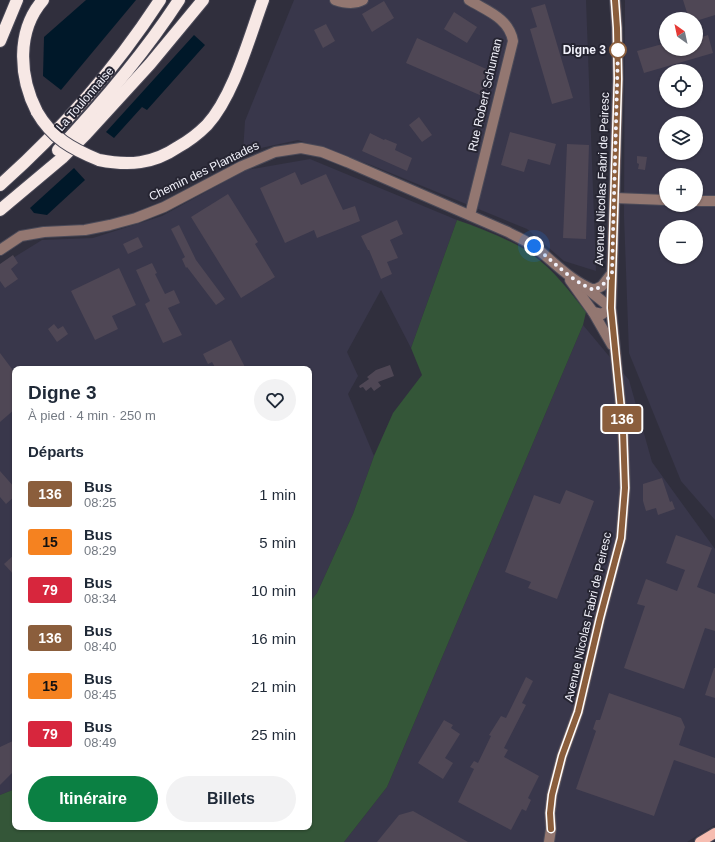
<!DOCTYPE html>
<html lang="fr">
<head>
<meta charset="utf-8">
<style>
  body { margin:0; font-family:Helvetica,sans-serif; background:#f2f2f3; color:#1f2937; height:100vh; display:flex; flex-direction:column; font-size:15px; white-space:nowrap }
  * { box-sizing:border-box; margin:0 }
  p { font-size:13px; color:#747a83 }
  .icon { flex:none; width:22px; height:22px; fill:none; stroke:currentColor; stroke-width:2; stroke-linecap:round; stroke-linejoin:round }
  .map { position:relative; flex:1; overflow:hidden }
  .drawer { position:absolute; left:12px; top:366px; width:300px; height:464px; display:flex; flex-direction:column; background:#fff; border-radius:8px; box-shadow:0 1px 3px #0004 }
  .drawer>* { flex:none }
  .badge { padding:0 8px; border-radius:3px; font-size:14px; line-height:26px }
  .needle { width:26px; rotate:327deg }
  .buttons { position:absolute; left:659px; top:12px; display:grid; gap:8px }
  .buttons a { display:grid; place-items:center; width:44px; height:44px; border-radius:50%; background:#fff; box-shadow:0 1px 3px #0004; font-size:20px }
  .you { position:absolute; width:20px; height:20px; margin:-10px; border:3px solid #fff; border-radius:50%; background:#1a73e8; box-shadow:0 0 0 6px #1a73e833 }
  .map>.badge { position:absolute; translate:-50% -50%; box-shadow:0 0 0 2px #fff }
  h2 { padding:0 16px; font-size:15px; line-height:36px }
  .round { display:grid; place-items:center; flex:none; width:42px; height:42px; border-radius:21px; background:#f2f2f3 }
  .headline { display:flex; align-items:center; justify-content:space-between; height:68px; padding:0 16px }
  h1 { font-size:19px; font-weight:700; line-height:30px }
  .action { display:flex; gap:8px; margin-top:auto; padding:8px 16px }
  .action a { flex:1; height:46px; border-radius:24px; background:#0b8043; color:#fff; font-size:16px; font-weight:700; line-height:46px; text-align:center }
  .action a+a { background:#f2f2f3; color:#1f2937 }
  ul { padding:0; list-style:none }
  li { display:flex; align-items:center; gap:12px; height:48px; padding:0 16px }
  li div { flex:1 }
  li b { display:block; font-size:15px }
  li em { font-style:normal }
  li .badge { min-width:44px; font-weight:700; text-align:center }
  .map>svg:first-child { display:block }
  .built { fill:#39374b; fill-rule:evenodd }
  .green { fill:#345638 }
  .water { fill:#001829 }
  .building { fill:#4f4755 }
  .lines { fill:none; stroke-linecap:round; stroke-linejoin:round }
  .minor-casing { stroke:#4b4a58; stroke-width:12 }
  .major-casing { stroke:#4b4a58; stroke-width:12 }
  .highway-casing { stroke:#4b4a58; stroke-width:14 }
  .minor { stroke:#937771; stroke-width:10 }
  .major { stroke:#f6bdb1; stroke-width:10 }
  .highway { stroke:#f7e8e5; stroke-width:12 }
  .highway-bridge-casing { stroke:#4b4a58; stroke-width:14; stroke-linecap:butt }
  .highway-bridge { stroke:#f7e8e5; stroke-width:12 }
  .line-casing { stroke:#fff; stroke-width:9 }
  .line { stroke:#8b5e3c; stroke-width:6 }
  .walk { stroke:#f2f2fb; stroke-width:4; stroke-dasharray:0 7.2 }
  .stop-dot { fill:#fff; stroke:#8b5e3c; stroke-width:2 }
  .labels { text-anchor:middle; dominant-baseline:central; stroke-width:4; stroke-linejoin:round; paint-order:stroke }
  .stop-label { font-size:12px; font-weight:bold; fill:#f2f2fb; stroke:#262532; text-anchor:end }
  .street-label { font-size:12px; fill:#f2f2fb; stroke:#262532 }
</style>
</head>
<body>
<div class="map">
<svg width="715" height="842" viewBox="0 0 715 842">
  <rect width="100%" height="100%" fill="#302f3d"/>
  <g class="built">
    <polygon points="294,0 586,0 596,271 564,261 527,229 371,165 298,140 243,152 245,121"/>
    <path d="M625,0h90v520l-34,-39 -52,-128 -5,-137zM666,19h30v30h-30zM666,71h30v30h-30zM666,123h30v30h-30zM666,175h30v30h-30zM666,227h30v30h-30z"/>
    <polygon points="310,159 457,220 411,348 381,290 347,352 358,376 348,394 374,456 353,514 317,593 309,603 309,369 15,369 15,789 0,795 0,266 42,240 93,238 162,216 246,170"/>
    <polygon points="583,325 629,380 652,462 715,549 715,825 687,842 344,842 387,787"/>
  </g>
  <path class="green" d="M457,220c23,8 46,17 67,29 26,16 44,40 62,63l-3,13 -196,462 -43,55h-344v-47l15,-6v38h294v-224l8,-10 36,-79 21,-58 19,-43 29,-38 -11,-27z"/>
  <g class="water">
    <polygon points="86,0 136,0 61,90 43,76 44,37"/>
    <polygon points="194,35 205,45 147,110 142,107 114,138 106,132"/>
    <polygon points="74,168 85,180 47,215 34,213 30,208"/>
  </g>
  <g class="building">
    <polygon points="683,0 715,0 715,15 696,21 696,19 689,19"/>
    <polygon points="384,1 394,18 372,32 362,14"/>
    <polygon points="545,4 573,98 552,104 530,29 537,27 531,8"/>
    <polygon points="454,12 477,27 467,43 444,29"/>
    <polygon points="326,24 335,41 323,48 314,30"/>
    <polygon points="708,35 713,53 644,73 637,51 666,43 666,49 696,49 696,39"/>
    <polygon points="417,38 493,72 482,96 406,63"/>
    <polygon points="419,117 432,135 422,142 409,125"/>
    <polygon points="510,132 556,144 550,165 528,159 524,172 501,165"/>
    <polygon points="370,133 384,140 385,139 397,144 395,150 412,158 407,171 362,151"/>
    <polygon points="567,144 589,145 586,239 563,238"/>
    <polygon points="637,156 647,157 645,170 638,169 639,164 637,163"/>
    <polygon points="295,172 301,185 326,174 343,210 355,206 360,221 317,238 314,230 285,243 260,188"/>
    <polygon points="228,194 258,242 255,244 275,277 241,298 191,217"/>
    <polygon points="397,220 403,234 390,240 398,258 387,262 392,274 381,279 369,250 368,250 361,236"/>
    <polygon points="179,225 196,260 225,299 216,305 187,267 186,268 182,259 185,257 171,229"/>
    <polygon points="138,237 143,247 128,254 123,244"/>
    <polygon points="13,255 18,263 11,269 18,279 5,288 0,281 0,264"/>
    <polygon points="152,263 157,273 155,274 165,294 174,290 180,303 168,308 182,335 163,343 145,304 150,301 136,270"/>
    <polygon points="119,268 136,305 112,316 118,329 95,340 71,291"/>
    <polygon points="54,324 58,329 63,326 68,334 57,342 48,329"/>
    <polygon points="231,340 246,369 216,369 212,362 208,364 203,354"/>
    <polygon points="0,353 15,373 15,409 0,422"/>
    <polygon points="390,365 394,376 378,382 381,386 374,391 371,387 366,391 363,387 360,388 359,386 369,379 367,377 376,370"/>
    <polygon points="0,471 15,488 15,496 6,504 0,497"/>
    <polygon points="662,478 670,502 672,501 675,509 658,515 656,508 646,511 643,501 643,484"/>
    <polygon points="566,490 594,501 557,599 528,588 531,582 505,572 534,495 560,504"/>
    <polygon points="676,535 712,548 697,587 715,594 715,631 705,628 684,689 624,668 645,606 637,604 646,579 677,591 685,570 666,563"/>
    <polygon points="15,554 15,576 4,564"/>
    <polygon points="714,668 715,668 715,698 705,695"/>
    <polygon points="526,677 533,681 522,703 526,705 504,748 508,750 504,757 539,776 528,798 531,800 526,811 522,809 511,830 458,802 474,769 470,767 474,761 478,763 491,736 489,735 501,716 506,718"/>
    <polygon points="609,693 681,718 685,727 679,745 715,758 715,774 674,760 654,816 576,789 596,731 593,729 596,720 600,720"/>
    <polygon points="444,720 453,725 451,728 460,734 445,758 453,763 443,779 418,763"/>
    <polygon points="15,740 15,770 0,785 0,747"/>
    <polygon points="413,811 468,842 377,842 399,815"/>
  </g>
  <g class="lines">
    <defs>
      <g id="minor">
        <path d="M335,0c9,3 19,5 28,0"/>
        <path d="M469,0c18,11 40,18 44,41l-43,174"/>
        <polyline points="615,198 666,200"/>
        <polyline points="696,201 715,201"/>
        <path d="M0,250l21,-14 23,-4 41,-2 25,-5 26,-7 28,-11 78,-41 33,-14 26,-4 21,4 25,10 161,70c9,5 19,9 27,15 19,15 36,34 59,43l8,-4 10,-13"/>
        <polyline points="570,280 593,312 612,345"/>
        <polyline points="586,288 611,308 602,314 593,312"/>
        <polyline points="549,842 551,829 550,813 552,795 562,756 578,712 600,618 621,538 625,488 623,430 611,308 618,79 617,28 615,0"/>
      </g>
      <polyline id="major" points="700,842 715,833"/>
      <g id="highway">
        <polyline points="0,41 17,0"/>
        <path d="M37,112c-18,-35 -21,-81 6,-112"/>
        <path d="M58,150c44,-47 86,-96 121,-150"/>
        <path d="M99,160c30,6 54,4 79,-13 11,-6 20,-13 29,-22 27,-30 42,-87 56,-125"/>
        <path d="M0,185c62,-55 115,-116 160,-185"/>
        <polyline points="0,210 62,158 86,134 150,64 203,0"/>
      </g>
    </defs>
    <use href="#minor" class="minor-casing"/>
    <use href="#major" class="major-casing"/>
    <use href="#highway" class="highway-casing"/>
    <use href="#minor" class="minor"/>
    <use href="#major" class="major"/>
    <use href="#highway" class="highway"/>
    <defs>
      <path id="highway-bridge" d="M37,112c15,26 35,37 62,48"/>
    </defs>
    <use href="#highway-bridge" class="highway-bridge-casing"/>
    <use href="#highway-bridge" class="highway-bridge"/>
  </g>
  <g class="lines">
    <defs>
      <polyline id="line" points="551,829 550,813 552,795 562,756 578,712 600,618 621,538 625,488 623,430 611,308 618,79 617,28 615,0"/>
    </defs>
    <use href="#line" class="line-casing"/>
    <use href="#line" class="line"/>
    <path class="walk" d="M534,246c19,15 37,35 60,44l8,-4 10,-13 6,-223"/>
  </g>
  <circle class="stop-dot" cx="618" cy="50" r="8"/>
  <g class="labels">
    <g class="stop-label">
      <text x="606" y="50">Digne 3</text>
    </g>
    <g class="street-label">
      <text transform="translate(485 95) rotate(-77)">Rue Robert Schuman</text>
      <text transform="translate(85 99) rotate(-49)">La Toulonnaise</text>
      <text transform="translate(204 171) rotate(-26)">Chemin des Plantades</text>
      <text transform="translate(602 179) rotate(-88)">Avenue Nicolas Fabri de Peiresc</text>
      <text transform="translate(588 617) rotate(-77)">Avenue Nicolas Fabri de Peiresc</text>
    </g>
  </g>
</svg>
<div class="buttons">
<a><svg class="needle" viewBox="-14 -14 28 28"><path d="M0-13l5 13h-10z" fill="#e53935"/><path d="M0 13l5-13h-10z" fill="#747a83"/></svg></a>
<a><svg class="icon" aria-label="locate" viewBox="0 0 24 24"><circle cx="12" cy="12" r="6"/><path d="M12 2v4M12 18v4M2 12h4M18 12h4"/></svg></a>
<a><svg class="icon" aria-label="layers" viewBox="0 0 24 24"><path d="M12 4l9 5-9 5-9-5zM3 14l9 5 9-5"/></svg></a>
<a>+</a>
<a>−</a>
</div>
<div class="you" style="left:534px;top:246px"></div>
<b class="badge" style="left:622px;top:419px;background:#8b5e3c;color:#fff">136</b>
<section class="drawer">
<div class="headline"><div><h1>Digne 3</h1><p>À pied · 4 min · 250 m</p></div><a class="round"><svg class="icon" aria-label="heart" viewBox="0 0 24 24"><path d="M12 20l-8-8c-3-5 5-10 8-4 3-6 11-1 8 4z"/></svg></a></div>
<h2>Départs</h2>
<ul>
<li><span class="badge" style="background:#8b5e3c;color:#fff">136</span><div><b>Bus</b><p>08:25</p></div><em>1 min</em></li>
<li><span class="badge" style="background:#f58220;color:#111">15</span><div><b>Bus</b><p>08:29</p></div><em>5 min</em></li>
<li><span class="badge" style="background:#d7263d;color:#fff">79</span><div><b>Bus</b><p>08:34</p></div><em>10 min</em></li>
<li><span class="badge" style="background:#8b5e3c;color:#fff">136</span><div><b>Bus</b><p>08:40</p></div><em>16 min</em></li>
<li><span class="badge" style="background:#f58220;color:#111">15</span><div><b>Bus</b><p>08:45</p></div><em>21 min</em></li>
<li><span class="badge" style="background:#d7263d;color:#fff">79</span><div><b>Bus</b><p>08:49</p></div><em>25 min</em></li>
</ul>
<div class="action"><a>Itinéraire</a><a>Billets</a></div>
</section>
</div>
</body>
</html>
